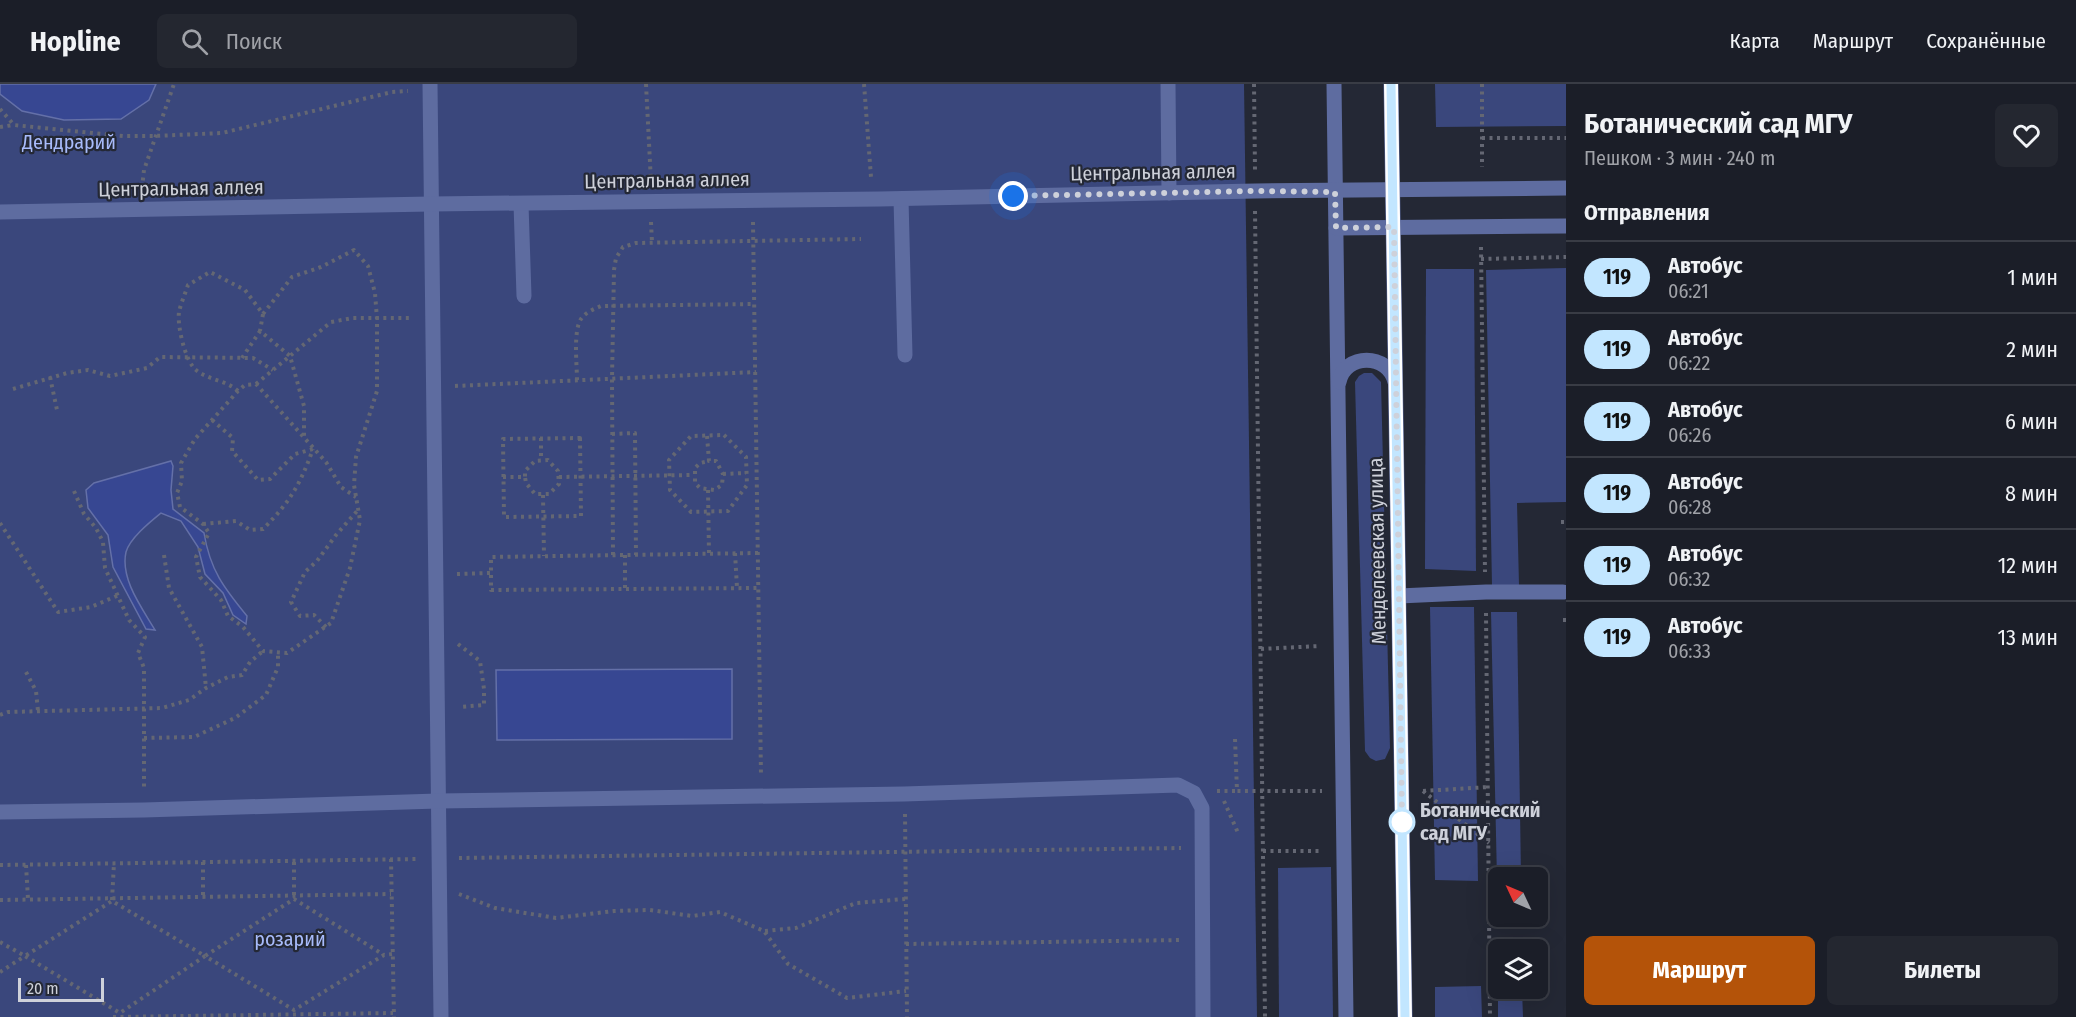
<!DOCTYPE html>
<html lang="ru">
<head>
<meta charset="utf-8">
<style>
  body { margin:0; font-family:"Fira Sans Condensed",sans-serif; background:#242730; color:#f1f3f6; height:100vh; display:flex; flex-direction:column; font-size:22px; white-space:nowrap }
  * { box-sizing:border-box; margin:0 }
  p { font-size:20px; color:#a0a2a8 }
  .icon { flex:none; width:33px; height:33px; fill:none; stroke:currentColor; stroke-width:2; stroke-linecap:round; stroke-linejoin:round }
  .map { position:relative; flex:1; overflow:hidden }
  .details { display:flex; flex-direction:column; background:#1b1e28; width:510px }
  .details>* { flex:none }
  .badge { padding:0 12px; border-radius:20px; font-size:21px; line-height:39px }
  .needle { width:39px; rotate:314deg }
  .buttons { position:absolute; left:1488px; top:783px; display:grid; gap:12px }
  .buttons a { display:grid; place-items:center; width:60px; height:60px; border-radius:9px; background:#1b1e28; box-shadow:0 6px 24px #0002,0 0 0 2px #393c45; font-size:30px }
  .scale { position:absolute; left:18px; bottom:15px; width:86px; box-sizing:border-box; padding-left:6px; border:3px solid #ced1da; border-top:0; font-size:16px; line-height:21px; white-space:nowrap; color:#ced1da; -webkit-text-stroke:4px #242835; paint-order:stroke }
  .you { position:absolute; width:30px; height:30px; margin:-15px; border:4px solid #fff; border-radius:50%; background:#1a73e8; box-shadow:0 0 0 9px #1a73e833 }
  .map>.badge { position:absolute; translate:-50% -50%; box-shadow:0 0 0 3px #fff }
  h2 { padding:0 18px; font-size:22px; line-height:54px }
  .round { display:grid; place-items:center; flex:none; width:63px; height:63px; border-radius:9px; background:#242730 }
  .overview { display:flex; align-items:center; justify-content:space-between; height:102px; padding:0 18px }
  h1 { font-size:28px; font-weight:700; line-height:45px }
  .action { display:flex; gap:12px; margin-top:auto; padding:12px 18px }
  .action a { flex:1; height:69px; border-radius:9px; background:#b45309; color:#fff; font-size:24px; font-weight:700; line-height:69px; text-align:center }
  .action a+a { background:#242730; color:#f1f3f6 }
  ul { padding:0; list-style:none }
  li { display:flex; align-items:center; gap:18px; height:72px; padding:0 18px; border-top:2px solid #393c45 }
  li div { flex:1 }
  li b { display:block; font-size:22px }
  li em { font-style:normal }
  li .badge { min-width:66px; font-weight:700; text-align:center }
  header { display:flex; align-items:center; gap:36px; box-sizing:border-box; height:84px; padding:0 30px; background:#1b1e28; border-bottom:2px solid #393c45 }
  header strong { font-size:28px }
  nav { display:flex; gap:33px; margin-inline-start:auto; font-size:21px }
  .search { width:420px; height:54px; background:#242730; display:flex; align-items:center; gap:15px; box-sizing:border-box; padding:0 21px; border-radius:9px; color:#a0a2a8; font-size:22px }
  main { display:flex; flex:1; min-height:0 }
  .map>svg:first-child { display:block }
  .green { fill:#3a477c }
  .water { fill:#374792; stroke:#6470a8; stroke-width:1.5 }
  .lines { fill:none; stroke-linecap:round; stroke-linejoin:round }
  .path { stroke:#646773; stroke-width:4; stroke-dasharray:3 4.5; stroke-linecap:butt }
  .minor { stroke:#5e6ca0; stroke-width:15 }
  .line-casing { stroke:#fff; stroke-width:14 }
  .line { stroke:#c2e6ff; stroke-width:9 }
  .walk { stroke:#ced1da; stroke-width:6; stroke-dasharray:0 10.8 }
  .stop-dot { fill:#fff; stroke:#c2e6ff; stroke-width:3 }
  .labels { text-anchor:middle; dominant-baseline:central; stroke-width:4.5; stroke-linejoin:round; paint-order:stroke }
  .park-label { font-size:20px; fill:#a8bbfb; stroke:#242835 }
  .street-label { font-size:20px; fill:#ced1da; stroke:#242835 }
  .stop-label { font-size:20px; font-weight:bold; fill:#ced1da; stroke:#242835; text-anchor:start }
</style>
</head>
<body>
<header>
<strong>Hopline</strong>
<div class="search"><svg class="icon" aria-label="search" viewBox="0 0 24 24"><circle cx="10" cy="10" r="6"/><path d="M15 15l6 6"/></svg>Поиск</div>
<nav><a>Карта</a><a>Маршрут</a><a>Сохранённые</a></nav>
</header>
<main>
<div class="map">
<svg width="1566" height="933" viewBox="0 0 1566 933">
  <rect width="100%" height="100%" fill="#242835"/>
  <g class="green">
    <polygon points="0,0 1244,0 1257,933 0,933"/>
    <polygon points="1435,0 1566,0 1566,42 1436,43"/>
    <polygon points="1566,184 1566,418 1517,419 1519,501 1492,502 1486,186"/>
    <polygon points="1426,185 1474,185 1476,487 1425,485"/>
    <polygon points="1364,289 1372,289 1381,298 1390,664 1385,675 1376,677 1370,674 1365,667 1355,298 1359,292"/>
    <polygon points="1430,523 1474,523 1478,797 1435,796"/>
    <polygon points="1491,528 1517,528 1521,793 1497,795"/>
    <polygon points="1331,783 1333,933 1279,933 1278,784"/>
    <polygon points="1498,900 1498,904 1522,905 1523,933 1498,933"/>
    <polygon points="1481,902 1482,933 1435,933 1435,903"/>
  </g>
  <g class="water">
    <polygon points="0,0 156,0 149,16 121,35 64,36 22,27 0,10"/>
    <path d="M171,377l2,5 -2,24 2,19 31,24c6,37 20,55 43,83l-1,8 -13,-9 -10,-22 -18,-19 -7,-27 -17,-26 -20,-8c-11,9 -31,25 -35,39 -6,27 16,56 29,78l-9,-1 -33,-62 -5,-32 -20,-27 -2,-18 8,-7z"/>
    <polygon points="732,585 732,655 497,656 496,586"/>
  </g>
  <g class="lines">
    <g class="path">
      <polyline points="646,0 651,98"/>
      <polyline points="864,0 871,93"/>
      <polyline points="1254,0 1255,86"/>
      <polyline points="1482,0 1482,83"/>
      <polyline points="0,25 14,41 123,52 154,52 222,49 392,8 408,7"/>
      <polyline points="0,43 13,41"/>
      <polyline points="1482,54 1566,54"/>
      <polyline points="142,104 144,86 174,0"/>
      <polyline points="1255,127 1265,933"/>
      <polyline points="651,138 652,158"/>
      <polyline points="753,138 761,692"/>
      <polyline points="1481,163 1485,488"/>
      <polyline points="1481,175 1566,173"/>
      <polyline points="263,230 292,193 321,183 354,166 368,182 375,209 377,235 377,307 356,373 354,401 360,436 350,484 331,539 287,569 263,567 243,543 228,532 221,516 200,493 196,473 209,449 203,440 180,423 177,409 182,397 181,379 195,355 238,307 245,301 256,300 326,378 341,403 356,413"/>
      <polyline points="242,274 260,247"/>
      <polyline points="50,293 57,326"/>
      <path d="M577,296c0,-15 -4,-49 4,-61 5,-7 13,-10 20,-13l153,-2"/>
      <polyline points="256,300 331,238 353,234 411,234"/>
      <polyline points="455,302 756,288"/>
      <polyline points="13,305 67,289 88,286 110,292 147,284 160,273 253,274 273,286"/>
      <path d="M238,307c-12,-11 -30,-11 -42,-21 -11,-9 -19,-45 -17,-58 2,-9 6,-18 9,-27l22,-13 35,18 18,24 -3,17 30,25 14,50v31"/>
      <polyline points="212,336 233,354 232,367 258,396 270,395 295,370 313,365"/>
      <polyline points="612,350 635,349 636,471"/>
      <polygon points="724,351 746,373 747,401 728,427 691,428 670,406 669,376 691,352"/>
      <polyline points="707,352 709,377 716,377 723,390 722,401 714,406 700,404 695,399 695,384 700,379 709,377"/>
      <polyline points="541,354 541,376"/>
      <polygon points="580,354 581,432 504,433 503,355"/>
      <polyline points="723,390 746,389"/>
      <polyline points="503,393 525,393 525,387 535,377 548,376 558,387 559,400 549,410 535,410 526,399 525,393"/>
      <polyline points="559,393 694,391"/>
      <polyline points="708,406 709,470"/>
      <polyline points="74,407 84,430 96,444 103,458 105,484 129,536 145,553 138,569 144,584 144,705"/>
      <polyline points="543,411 544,472"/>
      <polyline points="1561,438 1566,438"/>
      <polyline points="0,439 58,528 91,523 119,511"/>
      <path d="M203,440l33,-3 14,9 13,-1c27,-27 37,-44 50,-80"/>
      <polyline points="735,469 737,504"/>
      <polyline points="758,469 491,473 491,506 758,504"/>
      <polyline points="164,471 169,504 202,563 206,604"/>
      <polyline points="613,471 612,295 614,186 616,174 623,163 636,159 861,155"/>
      <polyline points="625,471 625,505"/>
      <polyline points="457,490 491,489"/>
      <polyline points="1486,529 1490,933"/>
      <polyline points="1563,536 1566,536"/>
      <polyline points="326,543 314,531 300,532 291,518 305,488 317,477 336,451 358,426"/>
      <polyline points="458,560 480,577 484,605 484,621 459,623"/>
      <polyline points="1261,565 1320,562"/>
      <polyline points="26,588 36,607 38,627"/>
      <polyline points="0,631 8,628 162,624 189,616 206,604 228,593 242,591 250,578 263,567"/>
      <polyline points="144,654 194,653 235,634 266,611 278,583 278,569"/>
      <polyline points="1235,655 1237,707 1322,707"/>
      <polyline points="1217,707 1237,707"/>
      <polyline points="1423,707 1489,759"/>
      <polyline points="1423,707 1489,703"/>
      <polyline points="1224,717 1239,751"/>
      <polyline points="905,730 907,933"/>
      <polyline points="1263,767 1323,767"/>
      <polyline points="459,774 1181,764"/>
      <polyline points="391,775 394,933"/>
      <polyline points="203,778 203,813"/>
      <polyline points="0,781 419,775"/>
      <polyline points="26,781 28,815"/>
      <polyline points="459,810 495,824 556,834 614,827 650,826 692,832 720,828 764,847 788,880 847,914 906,907"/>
      <polyline points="294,811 294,777"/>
      <polyline points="0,816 391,810"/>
      <polyline points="112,816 114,779"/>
      <polyline points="765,847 796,844 856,819 905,815"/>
      <polyline points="0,858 25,872 112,817 205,872 294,815 384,871"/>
      <polyline points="906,860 1181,856"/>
      <polyline points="0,888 25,872 120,929 205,872 294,926 384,871 392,870"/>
      <polyline points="113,933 393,929"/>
    </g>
    <g class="minor">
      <polyline points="430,0 441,933"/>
      <polyline points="1168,0 1169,109"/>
      <polyline points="1334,0 1346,933"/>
      <polyline points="1391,0 1405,933"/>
      <polyline points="901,115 905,271"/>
      <polyline points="521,120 524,212"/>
      <polyline points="0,128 431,120 880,115 1255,107 1566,104"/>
      <polyline points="1336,144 1566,142"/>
      <path d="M1339,298c6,-29 49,-29 56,0"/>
      <polyline points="1399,512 1486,508 1563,508"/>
      <polyline points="0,728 144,726 438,717 904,710 1178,701 1194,709 1202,724 1203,933"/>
    </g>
  </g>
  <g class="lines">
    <defs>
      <polyline id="line" points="1391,0 1405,933"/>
    </defs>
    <use href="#line" class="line-casing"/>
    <use href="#line" class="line"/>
    <polyline class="walk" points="1013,112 1255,107 1335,108 1336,144 1394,143 1402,738"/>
  </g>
  <circle class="stop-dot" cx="1402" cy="738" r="12"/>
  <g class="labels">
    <g class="park-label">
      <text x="69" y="58">Дендрарий</text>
      <text x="290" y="855">розарий</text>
    </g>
    <g class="street-label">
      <text transform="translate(1153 88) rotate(-1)">Центральная аллея</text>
      <text transform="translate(667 96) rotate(-1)">Центральная аллея</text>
      <text transform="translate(181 104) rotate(-1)">Центральная аллея</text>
      <text transform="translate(1377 467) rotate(-91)">Менделеевская улица</text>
    </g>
    <g class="stop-label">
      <text x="1420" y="726">Ботанический<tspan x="1420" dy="23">сад МГУ</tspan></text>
    </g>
  </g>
</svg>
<div class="buttons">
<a><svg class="needle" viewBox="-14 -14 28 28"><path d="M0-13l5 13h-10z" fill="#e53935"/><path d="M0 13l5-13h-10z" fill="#a0a2a8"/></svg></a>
<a><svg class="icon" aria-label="layers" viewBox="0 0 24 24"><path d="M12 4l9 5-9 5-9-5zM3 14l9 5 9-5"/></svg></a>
</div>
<div class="scale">20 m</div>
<div class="you" style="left:1013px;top:112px"></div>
</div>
<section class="details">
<div class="overview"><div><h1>Ботанический сад МГУ</h1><p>Пешком · 3 мин · 240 m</p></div><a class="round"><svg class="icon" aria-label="heart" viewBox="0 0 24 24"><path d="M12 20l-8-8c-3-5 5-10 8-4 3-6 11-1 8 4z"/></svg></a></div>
<h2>Отправления</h2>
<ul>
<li><span class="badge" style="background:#c2e6ff;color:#111">119</span><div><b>Автобус</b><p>06:21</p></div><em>1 мин</em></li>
<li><span class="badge" style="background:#c2e6ff;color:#111">119</span><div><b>Автобус</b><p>06:22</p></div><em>2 мин</em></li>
<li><span class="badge" style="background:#c2e6ff;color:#111">119</span><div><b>Автобус</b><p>06:26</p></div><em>6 мин</em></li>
<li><span class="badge" style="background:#c2e6ff;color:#111">119</span><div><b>Автобус</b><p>06:28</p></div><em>8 мин</em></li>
<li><span class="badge" style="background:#c2e6ff;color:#111">119</span><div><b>Автобус</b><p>06:32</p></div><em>12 мин</em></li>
<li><span class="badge" style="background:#c2e6ff;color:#111">119</span><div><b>Автобус</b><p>06:33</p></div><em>13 мин</em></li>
</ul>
<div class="action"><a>Маршрут</a><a>Билеты</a></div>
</section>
</main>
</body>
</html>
